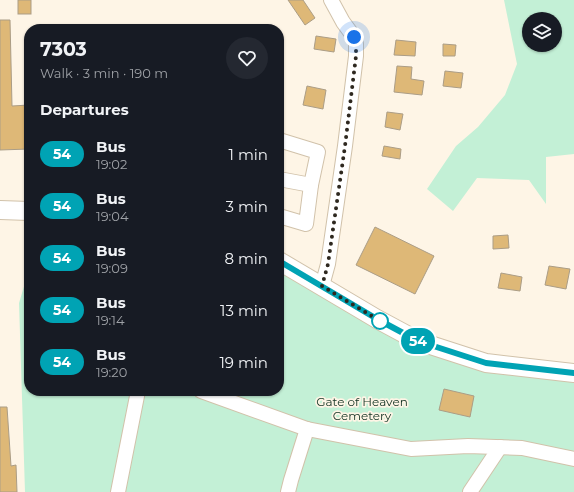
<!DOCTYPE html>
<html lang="en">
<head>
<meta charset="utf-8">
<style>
  body { margin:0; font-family:Montserrat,sans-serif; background:#242831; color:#f1f3f6; height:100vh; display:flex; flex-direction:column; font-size:15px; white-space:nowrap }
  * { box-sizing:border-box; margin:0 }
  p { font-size:13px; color:#9ea1a6 }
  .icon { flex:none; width:22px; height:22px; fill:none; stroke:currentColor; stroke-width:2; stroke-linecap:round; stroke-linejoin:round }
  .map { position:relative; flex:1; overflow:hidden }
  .panel { position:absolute; left:24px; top:24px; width:260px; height:372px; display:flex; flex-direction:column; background:#171b24; border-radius:16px; box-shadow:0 1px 3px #0004 }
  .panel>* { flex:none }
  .badge { padding:0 8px; border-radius:13px; font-size:14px; line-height:26px }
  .fabs { position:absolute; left:522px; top:12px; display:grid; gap:8px }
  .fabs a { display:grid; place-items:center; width:40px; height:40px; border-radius:50%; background:#171b24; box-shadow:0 1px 3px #0004; font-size:20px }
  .you { position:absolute; width:20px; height:20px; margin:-10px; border:3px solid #fff; border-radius:50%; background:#1a73e8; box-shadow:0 0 0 6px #1a73e833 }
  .map>.badge { position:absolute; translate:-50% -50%; box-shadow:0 0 0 2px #fff }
  h2 { padding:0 16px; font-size:15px; line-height:36px }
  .round { display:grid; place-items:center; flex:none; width:42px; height:42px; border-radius:21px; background:#242831 }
  .head { display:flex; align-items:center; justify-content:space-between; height:68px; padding:0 16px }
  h1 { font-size:19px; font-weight:700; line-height:30px }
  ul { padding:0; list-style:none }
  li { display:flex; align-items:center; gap:12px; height:52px; padding:0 16px }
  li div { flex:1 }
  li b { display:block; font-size:15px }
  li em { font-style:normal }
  li .badge { min-width:44px; font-weight:700; text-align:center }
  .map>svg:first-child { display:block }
  .green { fill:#c3f0d6; fill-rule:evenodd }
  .building { fill:#deb877; stroke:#ab9d86 }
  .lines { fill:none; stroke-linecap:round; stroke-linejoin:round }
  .minor-casing { stroke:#d1c2aa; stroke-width:16 }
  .major-casing { stroke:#d1c2aa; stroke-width:20 }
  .minor { stroke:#fff; stroke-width:14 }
  .major { stroke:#fff; stroke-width:18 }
  .line-casing { stroke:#fff; stroke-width:9 }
  .line { stroke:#00a3b4; stroke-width:6 }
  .walk { stroke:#2e281f; stroke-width:4; stroke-dasharray:0 7.2 }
  .stop-dot { fill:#fff; stroke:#00a3b4; stroke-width:2 }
  .labels { text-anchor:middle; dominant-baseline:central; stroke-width:3.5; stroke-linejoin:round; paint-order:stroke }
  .park-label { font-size:12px; fill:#113222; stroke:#fef5e6 }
</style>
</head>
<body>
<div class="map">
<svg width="574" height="492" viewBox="0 0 574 492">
  <rect width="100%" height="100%" fill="#fef5e6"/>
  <g class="green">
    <path d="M504,0h70v154l-28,3v47l-17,-24 -52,-2 -24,33 -26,-22 29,-43 22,-19 27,-32 12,-31zM529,19h26v26h-26z"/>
    <polygon points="279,261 418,341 574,373 574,492 25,492 19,303 29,270 29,391 279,391"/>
  </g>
  <g class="building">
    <rect x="18" y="0" width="13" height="14"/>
    <polygon points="288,0 303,0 315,18 305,25"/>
    <polygon points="0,20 10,20 12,106 29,105 29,149 0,150"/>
    <polygon points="316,36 336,39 334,52 314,49"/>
    <polygon points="396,40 416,42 415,56 394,55"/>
    <polygon points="443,44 456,45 455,56 443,56"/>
    <polygon points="397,66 412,67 411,79 424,81 422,95 394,92"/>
    <polygon points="445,71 463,73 461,88 443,86"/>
    <polygon points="307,86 326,90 323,109 303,105"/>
    <polygon points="387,112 403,114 400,130 385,127"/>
    <polygon points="384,146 401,149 400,159 382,156"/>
    <polygon points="375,227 434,256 415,294 356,265"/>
    <polygon points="508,235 509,248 493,249 493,236"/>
    <polygon points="549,266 570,269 566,289 545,285"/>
    <polygon points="501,273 522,277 520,291 498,288"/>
    <polygon points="444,389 474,396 470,417 439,410"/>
    <polygon points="0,407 7,407 11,466 16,465 17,492 0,492"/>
  </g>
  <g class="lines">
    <defs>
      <g id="minor">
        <polyline points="279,140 318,152 311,185 306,224 279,216"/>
        <polyline points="279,179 311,185"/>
        <polyline points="322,286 328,264 345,146 356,56 356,44 354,37 343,22 331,0"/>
        <polyline points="201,391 307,429 411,449 468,446 522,448 574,459"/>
        <polyline points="118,492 138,391"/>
        <polyline points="288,492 291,480 307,429"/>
        <polyline points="470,492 500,447"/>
      </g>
      <g id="major">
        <polyline points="0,210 29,211"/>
        <polyline points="279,261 377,319 418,341 486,363 574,373"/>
      </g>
    </defs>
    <use href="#minor" class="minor-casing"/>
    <use href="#major" class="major-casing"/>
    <use href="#minor" class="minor"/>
    <use href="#major" class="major"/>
  </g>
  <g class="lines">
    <defs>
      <polyline id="line" points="279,261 377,319 418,341 486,363 574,373"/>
    </defs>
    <use href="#line" class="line-casing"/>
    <use href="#line" class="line"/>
    <polyline class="walk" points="354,37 356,44 356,56 345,146 328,264 322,286 380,321"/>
  </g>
  <circle class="stop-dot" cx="380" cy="321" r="8"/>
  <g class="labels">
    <g class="park-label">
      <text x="362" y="401">Gate of Heaven<tspan x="362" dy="14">Cemetery</tspan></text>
    </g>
  </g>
</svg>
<div class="fabs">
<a><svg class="icon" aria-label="layers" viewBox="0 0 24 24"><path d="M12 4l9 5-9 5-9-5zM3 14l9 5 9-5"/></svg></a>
</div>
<div class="you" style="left:354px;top:37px"></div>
<b class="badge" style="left:418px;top:341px;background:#00a3b4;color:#fff">54</b>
<section class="panel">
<div class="head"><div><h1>7303</h1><p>Walk · 3 min · 190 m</p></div><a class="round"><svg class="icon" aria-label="heart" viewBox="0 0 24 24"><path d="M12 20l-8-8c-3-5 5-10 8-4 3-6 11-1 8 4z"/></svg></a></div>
<h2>Departures</h2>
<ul>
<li><span class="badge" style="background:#00a3b4;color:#fff">54</span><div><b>Bus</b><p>19:02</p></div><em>1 min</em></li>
<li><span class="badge" style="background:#00a3b4;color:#fff">54</span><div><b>Bus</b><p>19:04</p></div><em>3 min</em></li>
<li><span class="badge" style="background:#00a3b4;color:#fff">54</span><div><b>Bus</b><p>19:09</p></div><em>8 min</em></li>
<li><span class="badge" style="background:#00a3b4;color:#fff">54</span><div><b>Bus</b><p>19:14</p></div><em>13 min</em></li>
<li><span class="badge" style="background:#00a3b4;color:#fff">54</span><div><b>Bus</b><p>19:20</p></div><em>19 min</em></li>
</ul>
</section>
</div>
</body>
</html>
